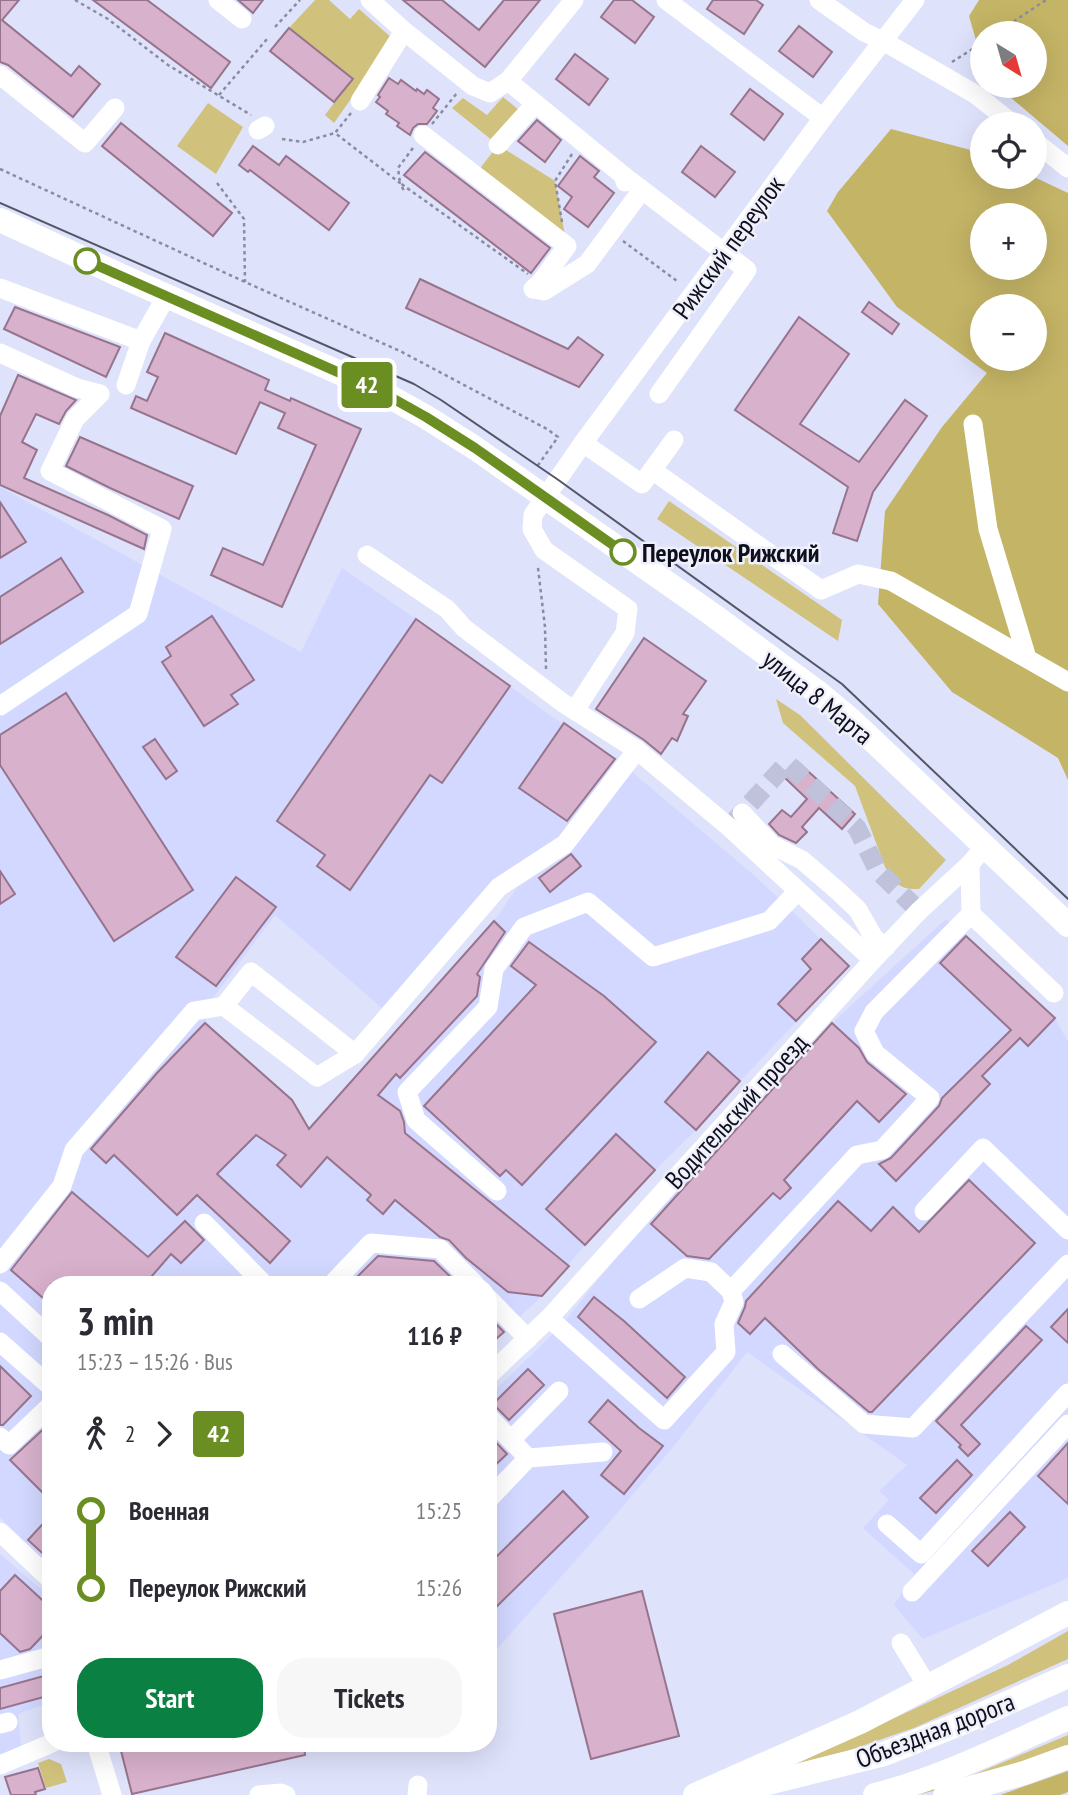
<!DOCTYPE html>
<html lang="en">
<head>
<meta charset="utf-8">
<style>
  body { margin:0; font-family:"PT Sans Narrow",sans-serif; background:#f7f7f7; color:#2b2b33; height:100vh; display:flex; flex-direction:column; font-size:26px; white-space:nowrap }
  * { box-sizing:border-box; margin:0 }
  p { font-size:23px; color:#7c7c81 }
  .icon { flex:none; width:38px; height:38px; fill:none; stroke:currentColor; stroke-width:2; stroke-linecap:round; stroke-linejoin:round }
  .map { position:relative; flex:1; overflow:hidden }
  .side { position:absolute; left:42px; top:1276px; width:455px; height:476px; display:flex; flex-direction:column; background:#fff; border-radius:28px; box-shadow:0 7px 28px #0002 }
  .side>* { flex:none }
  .badge { padding:0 14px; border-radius:5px; font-size:24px; line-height:46px }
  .needle { width:46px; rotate:143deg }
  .tools { position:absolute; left:970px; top:21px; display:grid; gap:14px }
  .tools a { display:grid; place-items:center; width:77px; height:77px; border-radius:50%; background:#fff; box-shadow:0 7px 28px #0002; font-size:35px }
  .map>.badge { position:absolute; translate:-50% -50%; box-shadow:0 0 0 4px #fff }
  .legs { display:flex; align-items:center; gap:10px; height:77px; padding:0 35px; font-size:23px }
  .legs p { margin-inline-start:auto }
  .head { display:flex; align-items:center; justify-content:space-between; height:119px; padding:0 35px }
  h1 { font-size:38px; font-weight:700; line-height:52px }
  .button { display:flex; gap:14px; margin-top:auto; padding:14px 35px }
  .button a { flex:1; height:80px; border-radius:28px; background:#0b8043; color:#fff; font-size:28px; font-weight:700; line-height:80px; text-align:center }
  .button a+a { background:#f7f7f7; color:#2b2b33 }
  ul { padding:0 35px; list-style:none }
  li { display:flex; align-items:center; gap:24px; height:77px; font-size:26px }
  li i { display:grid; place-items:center; width:10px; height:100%; margin:0 9px; background:currentColor }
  li i::after { content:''; width:18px; height:18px; margin:-9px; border:5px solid; border-radius:50%; background:#fff }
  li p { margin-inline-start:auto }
  li:first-child i { background:linear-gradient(#0000 50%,currentColor 0) }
  li:last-child i { background:linear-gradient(currentColor 50%,#0000 0) }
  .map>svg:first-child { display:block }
  .built { fill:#d2d8ff }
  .green { fill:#d0c27c }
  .forest { fill:#c4b466; fill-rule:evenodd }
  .building { fill:#d8b1cc; stroke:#97748d; stroke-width:2 }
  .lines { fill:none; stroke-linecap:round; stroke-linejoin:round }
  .minor-tunnel { stroke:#bfc2da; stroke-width:19; stroke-dasharray:19 10; stroke-linecap:butt }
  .path { stroke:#8a8da1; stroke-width:2.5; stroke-dasharray:3.5 3.5; stroke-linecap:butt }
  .minor { stroke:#fff; stroke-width:19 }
  .major { stroke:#fff; stroke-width:24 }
  .tram { stroke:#545668; stroke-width:2 }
  .line-1-casing { stroke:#fff; stroke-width:16 }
  .line-1 { stroke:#6b8e23; stroke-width:10 }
  .stop-1-dot { fill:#fff; stroke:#6b8e23; stroke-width:3.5 }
  .labels { text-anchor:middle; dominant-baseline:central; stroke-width:5; stroke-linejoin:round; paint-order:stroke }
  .street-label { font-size:26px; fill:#0e0f1d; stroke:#eff0f9 }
  .stop-label { font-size:26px; font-weight:bold; fill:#0e0f1d; stroke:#eff0f9; text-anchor:start }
</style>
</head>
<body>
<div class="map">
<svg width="1068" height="1795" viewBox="0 0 1068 1795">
  <rect width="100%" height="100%" fill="#dee2fb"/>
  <g class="built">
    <polygon points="0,487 301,652 342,568 416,619 551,716 616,759 572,824 382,1008 275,915 213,998 205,1023 292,1100 305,1123 303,1134 494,921 517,888 570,853 631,771 756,877 849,966 740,1081 696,1130 655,1170 585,1245 542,1296 488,1346 488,1284 51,1284 51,1568 0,1517"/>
    <polygon points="946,919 1055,1018 1068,1042 1068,1578 923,1639 894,1605 914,1574 863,1528 889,1500 879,1491 907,1465 747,1352 673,1447 607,1525 488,1659 488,1397 560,1327 632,1238 832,1023"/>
    <polygon points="0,1554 51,1598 51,1702 18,1714 21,1747 0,1754"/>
  </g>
  <g class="green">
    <polygon points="315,0 329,0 350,19 359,9 393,39 334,123 325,115 352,79 289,28"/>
    <polygon points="503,97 519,110 498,145 555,181 567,246 475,175 498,145 452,108 463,98 487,115"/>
    <polygon points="208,103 243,127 216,174 177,146"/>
    <polygon points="669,501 842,620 838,641 657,519"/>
    <path d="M776,699l24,16 146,145 -27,29c-20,1 -24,-6 -34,-22l-30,-81 -72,-63z"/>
    <polygon points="1068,1631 1068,1659 914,1728 850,1750 794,1765 1008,1665"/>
    <polygon points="1068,1735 1068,1750 981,1780 916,1795 968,1777"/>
    <polygon points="49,1759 61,1764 67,1782 46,1788 38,1763"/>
  </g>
  <g class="forest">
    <polygon points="979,0 1068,0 1068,146 997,86 1034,86 1034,33 982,33 982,61 969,16"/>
    <path d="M891,129l91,24v24h52l34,16v587l-10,-22 -106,-66 -74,-88 7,-93 57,-84 45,-54 -90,-66 -70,-96 11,-19zM982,215h52v53h-52zM982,306h52v53h-52z"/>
    <polygon points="1068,1771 1068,1792 1060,1795 1000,1795"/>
  </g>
  <g class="building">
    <polygon points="0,0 19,0 2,20 71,76 79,66 100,84 73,117 8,65 0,62"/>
    <polygon points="93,0 147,0 230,62 211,88"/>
    <polygon points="238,0 263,0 253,13"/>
    <polygon points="403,0 442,0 479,30 504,0 540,0 485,67"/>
    <polygon points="614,0 632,0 654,17 635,43 601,17"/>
    <polygon points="713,0 756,0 763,5 744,34 707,9"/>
    <polygon points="799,26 832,52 813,77 779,51"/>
    <polygon points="289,28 353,79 334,102 270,51"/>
    <polygon points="575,54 608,79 589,105 556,79"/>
    <polygon points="389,78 398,84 401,80 416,91 417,89 424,94 427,90 439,99 433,108 437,111 427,124 418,124 413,128 410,135 397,126 399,123 386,114 388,111 376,102 380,97 378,95"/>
    <polygon points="750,89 783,114 764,140 731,114"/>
    <polygon points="537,120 561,140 545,162 518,141"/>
    <polygon points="121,123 232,213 213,236 102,146"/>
    <polygon points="253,146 279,165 286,156 349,203 329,230 250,170 248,172 239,165"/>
    <polygon points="701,146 735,172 715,197 682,172"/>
    <polygon points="425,152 550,248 531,273 404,175"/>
    <polygon points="580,156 599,171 594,177 614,193 588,227 564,209 572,197 558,186"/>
    <polygon points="420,279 568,349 578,337 603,355 579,387 406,308"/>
    <polygon points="869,302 899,324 892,334 862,312"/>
    <polygon points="15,307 120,347 106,377 4,329"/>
    <polygon points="799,317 849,354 800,424 859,462 905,400 927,416 873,492 857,541 833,533 848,487 735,410"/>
    <polygon points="165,333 269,380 265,390 290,401 291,398 361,429 282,607 211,575 223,548 263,565 316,445 278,428 285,413 260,402 236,454 131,408 136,396 147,401 158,377 147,372"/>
    <polygon points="18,375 76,400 66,411 59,424 36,414 22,442 37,450 24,478 108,515 147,535 144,549 0,485 0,416"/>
    <polygon points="80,437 193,486 179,519 110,488 66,466"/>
    <polygon points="0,502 26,542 0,558"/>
    <polygon points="61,558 83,592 0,644 0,597"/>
    <polygon points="212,616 254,680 231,695 238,704 204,726 162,662 171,656 166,647"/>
    <polygon points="416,619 510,686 442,783 430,775 350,890 317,866 325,855 277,821"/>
    <polygon points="644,638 706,681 683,714 688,716 677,741 672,738 661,754 644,740 596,709"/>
    <polygon points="66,693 193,890 114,941 0,765 0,735"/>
    <polygon points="564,723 615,759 567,821 519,788"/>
    <polygon points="155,739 177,771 166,779 143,747"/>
    <polygon points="798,762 855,814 842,829 819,808 802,827 807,832 796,843 779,835 769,824 782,810 791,817 807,799 784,777"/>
    <polygon points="571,854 581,866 550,892 539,878"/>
    <polygon points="0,871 15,894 0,904"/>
    <polygon points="236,877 276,907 216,986 176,957"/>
    <polygon points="494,921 505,932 477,974 480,977 477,996 400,1078 396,1074 378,1095 400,1111 404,1122 405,1133 569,1266 542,1296 508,1292 466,1258 449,1240 440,1237 395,1200 383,1214 367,1200 371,1195 327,1157 301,1187 277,1165 286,1155 256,1135 217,1174 290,1241 270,1263 197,1195 177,1215 114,1155 106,1163 91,1149 157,1073 205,1023 292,1100 309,1129"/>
    <polygon points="966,936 1055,1018 1028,1046 1020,1038 982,1076 990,1084 896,1181 879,1164 891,1158 939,1106 942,1098 1011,1030 940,963"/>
    <polygon points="821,939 849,966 796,1021 778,1004 811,969 802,959"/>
    <polygon points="529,942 604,996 656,1042 522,1185 506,1170 500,1176 424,1106 536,985 511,966"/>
    <polygon points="832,1023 859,1048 867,1062 906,1094 879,1122 857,1101 784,1180 791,1188 780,1199 773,1193 709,1259 687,1256 651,1224"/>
    <polygon points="708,1052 740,1081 696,1130 665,1102"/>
    <polygon points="616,1134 655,1170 585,1245 546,1209"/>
    <polygon points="969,1180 1035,1243 872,1412 869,1412 818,1369 765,1318 750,1334 738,1323 745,1307 746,1301 838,1201 871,1231 893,1207 919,1232"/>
    <polygon points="72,1192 148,1257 185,1221 204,1240 181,1263 171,1254 145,1284 51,1284 51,1305 11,1270"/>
    <polygon points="378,1256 434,1261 458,1284 367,1284 358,1276"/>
    <polygon points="594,1297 624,1321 685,1377 667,1398 578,1317"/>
    <polygon points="1068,1309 1068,1343 1051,1327"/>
    <polygon points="488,1316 504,1332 488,1346"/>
    <polygon points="1026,1326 1042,1340 961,1425 980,1444 968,1456 959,1447 961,1445 936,1421"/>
    <polygon points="0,1366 31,1396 3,1425 0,1425"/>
    <polygon points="528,1369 544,1385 509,1420 493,1404"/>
    <polygon points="608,1400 639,1428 663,1446 624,1494 601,1475 621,1451 589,1422"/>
    <polygon points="51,1422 51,1501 10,1460"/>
    <polygon points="488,1434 507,1454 488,1472"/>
    <polygon points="1068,1443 1068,1504 1038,1476"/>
    <polygon points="957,1460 972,1475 936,1513 920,1498"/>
    <polygon points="563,1491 588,1517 488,1615 488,1565"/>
    <polygon points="1010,1512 1025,1527 988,1566 972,1551"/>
    <polygon points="51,1515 51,1561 28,1540"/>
    <polygon points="15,1575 51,1608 51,1627 30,1649 20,1652 0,1633 0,1591"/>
    <polygon points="642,1591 679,1736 591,1759 554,1614"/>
    <polygon points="51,1674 51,1695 0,1709 0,1688"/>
    <polygon points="119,1743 304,1743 305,1755 132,1794"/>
    <polygon points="38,1768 45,1789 35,1792 36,1795 11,1795 5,1777"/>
  </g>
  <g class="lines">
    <polyline class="minor-tunnel" points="731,825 787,763 857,828 878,871 919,911"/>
    <g class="path">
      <polyline points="75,0 108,19 168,65 251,115"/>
      <polyline points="275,27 300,0"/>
      <polyline points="996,33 1046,0"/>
      <polyline points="952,62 982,43"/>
      <polyline points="219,95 267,39"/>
      <polyline points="351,113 335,133 400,183 405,193"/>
      <polyline points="432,124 457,93"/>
      <polyline points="282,139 303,142 335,133"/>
      <polyline points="413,148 398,168 400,183 528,274"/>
      <polyline points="0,169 245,282 400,351 547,429 558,437 536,468"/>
      <polyline points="217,183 244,219 245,282"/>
      <polyline points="562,222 555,181 572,154"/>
      <polyline points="623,241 677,281"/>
      <polyline points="538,568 545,627 546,669"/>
    </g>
    <g class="minor">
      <polyline points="218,0 242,19"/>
      <polyline points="370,0 404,31 473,86 490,93 508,81 574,0"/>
      <polyline points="666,0 823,118"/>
      <polyline points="819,0 864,32 883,41 975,94 1013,124"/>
      <polyline points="0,75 85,143 115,108"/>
      <polyline points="508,81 624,176"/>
      <polyline points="360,101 404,31"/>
      <polyline points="258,130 265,126"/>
      <polyline points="423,135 567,246 540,283 533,289"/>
      <polyline points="1034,141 1068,168"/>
      <polyline points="498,145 535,104"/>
      <polyline points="625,182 624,176 747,270 659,394"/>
      <polyline points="0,288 141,341 167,295"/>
      <polyline points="534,289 544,291 587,264 642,190"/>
      <polyline points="0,353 77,388 100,394 75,419 50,471 162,529 138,614 0,706"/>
      <polyline points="126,385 141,341"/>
      <polyline points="973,424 988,529 1027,658"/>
      <polyline points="583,443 642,484 674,440"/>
      <polyline points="652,470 821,590 858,574 891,581 1068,682"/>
      <polyline points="367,555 447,609 464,628 563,703 637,750 729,827 873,960"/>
      <polyline points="575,710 625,633 628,609 544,550 532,529 533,515 583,443 823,118 915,0"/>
      <polyline points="742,813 772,845 802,860 838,891 858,910 874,938 886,947"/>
      <polyline points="970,864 971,914 1054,993"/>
      <polyline points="224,1006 317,1077 355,1054"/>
      <polyline points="497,1191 416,1120 407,1092 488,1007 494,969 524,927 588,902 653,957 769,921 798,891"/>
      <polyline points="924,1211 983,1148 1068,1230"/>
      <polyline points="204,1223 264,1284"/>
      <polyline points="0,1264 62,1186 74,1150 194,1011 224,1006 251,972 355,1054 499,887 565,844 637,750"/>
      <polyline points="332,1284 371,1243 440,1249 475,1284"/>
      <polyline points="0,1291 51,1338"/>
      <polyline points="488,1298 528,1339"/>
      <polyline points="639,1299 685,1268 711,1272 731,1291"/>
      <polyline points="549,1318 664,1420 726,1352 724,1324 734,1302 731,1291 857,1155 882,1150 930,1098 875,1053 864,1031 874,1012 971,914"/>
      <polyline points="0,1342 51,1387"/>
      <polyline points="782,1354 864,1424 913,1428 1068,1264"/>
      <polyline points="488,1376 549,1318 873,960 919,911 970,864 985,846"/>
      <polyline points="488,1416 528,1458 603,1452"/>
      <polyline points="0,1437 9,1445 51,1405"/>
      <polyline points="511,1440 559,1391"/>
      <polyline points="488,1500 528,1458"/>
      <polyline points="887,1524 921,1554 1068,1393"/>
      <polyline points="0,1532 51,1580"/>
      <polyline points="912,1592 1068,1424"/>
      <polyline points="901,1643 928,1687"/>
      <polyline points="0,1670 51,1656"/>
      <polyline points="0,1724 8,1722"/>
      <polyline points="96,1743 112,1795"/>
      <polyline points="0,1765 52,1743"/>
      <polyline points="259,1795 281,1793 286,1795"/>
      <polyline points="417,1795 418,1785"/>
    </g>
    <g class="major">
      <polyline points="0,220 126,278 376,389 426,417 475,448 713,615 820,694 850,719 1068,925"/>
      <polyline points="736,1791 884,1754 962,1723 1068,1676"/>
      <polyline points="695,1795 860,1722 1068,1613"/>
      <path d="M875,1795c67,-17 130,-49 193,-77"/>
      <polyline points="945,1795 1024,1773 1068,1757"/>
    </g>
    <polyline class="tram" points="0,203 414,384 441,400 557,479 842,684 1068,899"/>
  </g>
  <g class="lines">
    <defs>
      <polyline id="line-1" points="87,261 376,389 426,417 475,448 623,552"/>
    </defs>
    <use href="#line-1" class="line-1-casing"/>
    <use href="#line-1" class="line-1"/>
  </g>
  <g class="stop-1-dot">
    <circle cx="87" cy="261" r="12"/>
    <circle cx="623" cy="552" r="12"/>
  </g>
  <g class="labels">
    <g class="street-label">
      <text transform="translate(728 247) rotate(-54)">Рижский переулок</text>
      <text transform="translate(818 697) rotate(39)">улица 8 Марта</text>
      <text transform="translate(736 1111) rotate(-48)">Водительский проезд</text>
      <text transform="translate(935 1730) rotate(-21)">Объездная дорога</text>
    </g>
    <g class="stop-label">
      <text x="642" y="552">Переулок Рижский</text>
    </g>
  </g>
</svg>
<div class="tools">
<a><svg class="needle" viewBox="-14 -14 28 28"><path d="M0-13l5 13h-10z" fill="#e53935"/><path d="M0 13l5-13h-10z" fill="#7c7c81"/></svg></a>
<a><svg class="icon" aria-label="locate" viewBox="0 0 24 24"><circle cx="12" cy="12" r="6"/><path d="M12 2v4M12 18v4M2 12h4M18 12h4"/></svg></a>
<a>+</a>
<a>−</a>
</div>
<b class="badge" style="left:367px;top:385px;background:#6b8e23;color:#fff">42</b>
<section class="side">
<div class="head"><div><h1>3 min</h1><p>15:23 – 15:26 · Bus</p></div><b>116 ₽</b></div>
<div class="legs"><svg class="icon" aria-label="walk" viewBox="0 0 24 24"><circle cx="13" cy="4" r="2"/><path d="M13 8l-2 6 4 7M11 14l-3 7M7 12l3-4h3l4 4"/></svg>2<svg class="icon" aria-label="forward" viewBox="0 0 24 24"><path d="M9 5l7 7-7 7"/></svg><b class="badge" style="background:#6b8e23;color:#fff">42</b></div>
<ul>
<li><i style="color:#6b8e23"></i><b>Военная</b><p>15:25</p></li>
<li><i style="color:#6b8e23"></i><b>Переулок Рижский</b><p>15:26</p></li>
</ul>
<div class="button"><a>Start</a><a>Tickets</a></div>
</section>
</div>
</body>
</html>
